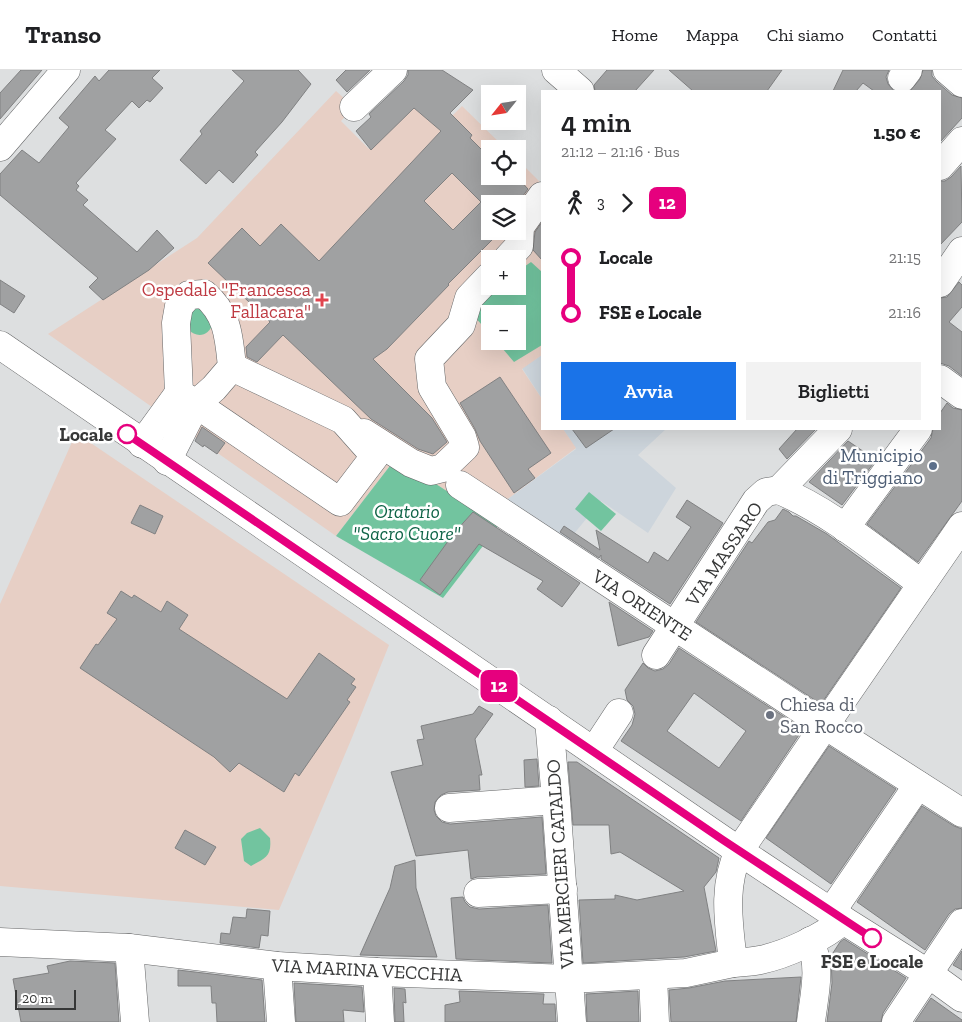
<!DOCTYPE html>
<html lang="it">
<head>
<meta charset="utf-8">
<style>
  body { margin:0; font-family:"Zilla Slab",serif; background:#f2f2f2; color:#202124; height:100vh; display:flex; flex-direction:column; font-size:19px; white-space:nowrap }
  * { box-sizing:border-box; margin:0 }
  p { font-size:16px; color:#757577 }
  .icon { flex:none; width:28px; height:28px; fill:none; stroke:currentColor; stroke-width:2; stroke-linecap:round; stroke-linejoin:round }
  .map { position:relative; flex:1; overflow:hidden }
  .details { position:absolute; left:541px; top:20px; width:400px; height:340px; display:flex; flex-direction:column; background:#fff; border-radius:0px; box-shadow:0 5px 20px #0002 }
  .details>* { flex:none }
  .badge { padding:0 10px; border-radius:8px; font-size:18px; line-height:32px }
  .needle { width:32px; rotate:240deg }
  .controls { position:absolute; left:481px; top:15px; display:grid; gap:10px }
  .controls a { display:grid; place-items:center; width:45px; height:45px; border-radius:0px; background:#fff; box-shadow:0 5px 20px #0002; font-size:25px }
  .scale { position:absolute; left:15px; bottom:12px; width:61px; box-sizing:border-box; padding-left:5px; border:2px solid #363737; border-top:0; font-size:14px; line-height:18px; white-space:nowrap; color:#363737; -webkit-text-stroke:4px #fff; paint-order:stroke }
  .map>.badge { position:absolute; translate:-50% -50%; box-shadow:0 0 0 2px #fff }
  .legs { display:flex; align-items:center; gap:8px; height:55px; padding:0 20px; font-size:16px }
  .legs p { margin-inline-start:auto }
  .head { display:flex; align-items:center; justify-content:space-between; height:85px; padding:0 20px }
  h1 { font-size:28px; font-weight:600; line-height:38px }
  .action { display:flex; gap:10px; margin-top:auto; padding:10px 20px }
  .action a { flex:1; height:58px; border-radius:0px; background:#1a73e8; color:#fff; font-size:20px; font-weight:600; line-height:58px; text-align:center }
  .action a+a { background:#f2f2f2; color:#202124 }
  ul { padding:0 20px; list-style:none }
  li { display:flex; align-items:center; gap:18px; height:55px; font-size:19px }
  li i { display:grid; place-items:center; width:8px; height:100%; margin:0 6px; background:currentColor }
  li i::after { content:''; width:12px; height:12px; margin:-6px; border:4px solid; border-radius:50%; background:#fff }
  li p { margin-inline-start:auto }
  li:first-child i { background:linear-gradient(#0000 50%,currentColor 0) }
  li:last-child i { background:linear-gradient(currentColor 50%,#0000 0) }
  header { display:flex; align-items:center; gap:30px; box-sizing:border-box; height:70px; padding:0 25px; background:#fff; border-bottom:1px solid #e0e0e0 }
  header strong { font-size:24px }
  nav { display:flex; gap:28px; margin-inline-start:auto; font-size:18px }
  .map>svg:first-child { display:block }
  .built { fill:#cdd5dc }
  .medical { fill:#e7cfc5; fill-rule:evenodd }
  .green { fill:#72c49f }
  .building { fill:#a0a1a2; stroke:#808182; fill-rule:evenodd }
  .lines { fill:none; stroke-linecap:round; stroke-linejoin:round }
  .minor-casing { stroke:#656667; stroke-width:29 }
  .minor { stroke:#fff; stroke-width:28 }
  .line-1-casing { stroke:#fff; stroke-width:11 }
  .line-1 { stroke:#e6007e; stroke-width:8 }
  .health-dot { fill:#e0444e; stroke:#fff; stroke-width:2 }
  .stop-1-dot { fill:#fff; stroke:#e6007e; stroke-width:2.5 }
  .service-dot { fill:#5c6f8a; stroke:#fff; stroke-width:2 }
  .worship-dot { fill:#6b7280; stroke:#fff; stroke-width:2 }
  .labels { text-anchor:middle; dominant-baseline:central; stroke-width:5; stroke-linejoin:round; paint-order:stroke }
  .health-label { font-size:19px; fill:#be3a42; stroke:#fff; text-anchor:end }
  .stop-label { font-size:19px; font-weight:bold; fill:#363737; stroke:#fff; text-anchor:end }
  .service-label { font-size:19px; fill:#4e5e75; stroke:#fff; text-anchor:end }
  .park-label { font-size:19px; font-style:italic; fill:#0e6346; stroke:#fff }
  .street-label { font-size:19px; fill:#363737; stroke:#fff }
  .worship-label { font-size:19px; fill:#5b616d; stroke:#fff; text-anchor:start }
</style>
</head>
<body>
<header>
<strong>Transo</strong>
<nav><a>Home</a><a>Mappa</a><a>Chi siamo</a><a>Contatti</a></nav>
</header>
<div class="map">
<svg width="962" height="952" viewBox="0 0 962 952">
  <rect width="100%" height="100%" fill="#dddfe0"/>
  <g class="built">
    <polygon points="542,285 542,329 522,298"/>
    <polygon points="563,359 666,359 638,385 676,418 648,463 601,431 568,471 505,431 576,379"/>
  </g>
  <g class="medical">
    <path d="M336,21l18,16 -13,14 28,28 56,-53 24,23 13,-13 44,43h-16v27h28v-16l24,24v171l-20,14 20,30v30h21l13,19 -71,53 -45,-31 -13,22 -51,-34 -60,78 -288,-202 149,-96zM490,134h28v27h-28zM490,189h28v27h-28zM490,244h28v27h-28z"/>
    <polygon points="76,363 389,575 351,670 279,840 0,816 0,534"/>
  </g>
  <g class="green">
    <polygon points="531,192 542,202 542,275 514,292 496,271 518,271 518,244 490,244 490,264 473,245 493,216 518,216 518,201"/>
    <path d="M200,238l13,15c-4,13 -16,16 -25,6l4,-19z"/>
    <polygon points="396,388 499,455 443,528 336,466"/>
    <polygon points="589,422 616,444 601,461 575,439"/>
    <path d="M260,758l10,10c2,19 -5,20 -19,28l-7,-5 -3,-22 6,-6z"/>
  </g>
  <g class="building">
    <polygon points="21,0 42,0 0,49 0,23"/>
    <polygon points="109,0 160,0 152,8 163,18 150,32 147,30 139,38 132,31 105,60 116,69 76,113 79,116 76,120 88,130 83,135 137,182 157,160 174,178 149,200 103,230 89,217 98,208 0,125 0,104 22,80 39,93 69,57 59,48 95,6 99,11"/>
    <polygon points="232,0 298,0 311,14 282,52 255,82 258,85 233,113 219,100 206,114 180,90 202,64 200,61 244,11"/>
    <polygon points="346,0 370,0 347,22 336,10"/>
    <path d="M408,0h34l31,20 -23,23 22,22 -2,3 20,20v18h26l12,13 -11,15h-27v27h11l-53,53 1,1 -62,64 -14,10 59,59 15,24 -14,12 -15,-5 -47,-30 -88,-84 -26,27 -10,-5 -1,-10 24,-25 -62,-59 34,-35 18,18 21,-22 38,37 122,-130 -27,-23 -43,42 -15,-19 15,-14 -2,-3 35,-33 4,-6zM452,103l29,29 -28,28 -29,-29z"/>
    <polygon points="607,0 654,0 635,21 595,21 594,15"/>
    <polygon points="669,0 782,0 767,21 693,21"/>
    <polygon points="843,0 889,0 886,7 888,14 894,21 874,21 863,13 856,21 833,21"/>
    <polygon points="923,0 932,0 932,6 937,12 952,25 962,28 962,48 940,72 940,21 910,21 920,9"/>
    <polygon points="961,96 962,152 940,175 940,111 945,111 951,107"/>
    <polygon points="542,152 542,190 533,180 535,162"/>
    <polygon points="0,210 25,226 14,243 0,234"/>
    <polygon points="959,212 962,215 962,237 949,252 962,262 962,306 949,296 940,293 940,228 947,227"/>
    <polygon points="500,307 551,383 528,399 535,408 514,423 480,371 475,359 460,333"/>
    <polygon points="947,333 953,338 962,340 962,431 918,492 867,454 931,368 933,359 940,359 940,343"/>
    <polygon points="202,357 225,373 217,384 204,375 203,377 195,371"/>
    <polygon points="572,359 614,359 586,378"/>
    <polygon points="797,359 816,359 787,389 779,379"/>
    <polygon points="848,371 876,390 842,435 809,412"/>
    <polygon points="687,430 723,453 670,534 601,489 601,485 599,488 560,462 564,456 600,480 596,460 648,493 654,482 668,491 691,457 676,447"/>
    <polygon points="140,435 163,446 155,464 131,453"/>
    <polygon points="783,439 789,442 793,446 796,446 827,464 901,518 821,634 696,552 749,471 752,473 768,452 775,450"/>
    <polygon points="473,442 580,513 562,537 537,519 543,511 479,474 440,525 420,510 454,463"/>
    <polygon points="121,521 132,528 134,525 161,542 167,531 188,545 179,559 287,629 319,583 355,609 351,614 356,617 347,630 350,632 299,706 295,703 284,722 239,693 230,702 214,687 80,598 96,574 98,575 117,549 107,543"/>
    <polygon points="609,532 653,561 649,567 618,576"/>
    <path d="M679,578l124,81 -62,92 -120,-80 11,-16 3,-11 -2,-8 -6,-6 -2,-10 18,-27 5,5 7,3 8,-2 6,-5zM694,623l52,38 -27,37 -52,-37z"/>
    <polygon points="479,636 493,644 475,669 482,705 479,705 480,720 448,722 441,725 435,732 434,740 436,746 442,752 450,754 542,747 546,804 477,807 471,809 468,780 416,786 391,702 423,695 417,670 424,669 421,656 473,644"/>
    <polygon points="829,676 896,719 831,814 766,768"/>
    <polygon points="537,689 539,716 525,717 524,690"/>
    <polygon points="568,692 577,692 719,788 716,802 704,817 716,881 684,887 583,893 579,830 615,829 615,825 637,830 684,821 620,782 611,784 609,755 573,755"/>
    <polygon points="922,736 954,756 962,759 962,838 955,839 949,844 925,880 857,832"/>
    <polygon points="185,760 216,777 205,795 175,778"/>
    <polygon points="415,790 416,818 437,887 360,885 390,818 395,796"/>
    <polygon points="463,827 465,832 470,837 479,839 548,835 552,893 456,889 451,828"/>
    <polygon points="247,839 270,841 268,866 261,865 259,878 220,873 221,863 230,864 233,847 246,848"/>
    <polygon points="844,869 906,908 883,943 881,952 827,952 832,913 831,886 840,872"/>
    <polygon points="962,881 962,900 953,895"/>
    <polygon points="70,891 115,893 119,952 21,952 13,909 49,903 47,896"/>
    <polygon points="178,900 262,910 265,952 217,952 216,933 212,933 211,916 178,916"/>
    <polygon points="801,907 796,952 671,952 669,920 689,918 725,911"/>
    <polygon points="294,913 362,917 364,942 343,940 344,952 296,952"/>
    <polygon points="394,918 405,919 406,933 403,932 404,952 395,952"/>
    <polygon points="459,921 544,924 543,934 555,934 556,952 445,952 445,935 460,932"/>
    <polygon points="638,921 639,952 587,952 586,924"/>
    <polygon points="931,928 962,950 962,952 915,952"/>
  </g>
  <g class="lines">
    <defs>
      <g id="minor">
        <polyline points="556,0 580,21"/>
        <polyline points="947,0 962,13"/>
        <polyline points="902,8 908,0"/>
        <polyline points="354,37 393,0"/>
        <polyline points="0,77 66,0"/>
        <polyline points="940,96 962,71"/>
        <polyline points="507,189 519,176 520,157 542,126"/>
        <polyline points="940,213 962,181"/>
        <polyline points="0,275 739,781 843,850 929,904 962,928"/>
        <polyline points="940,309 962,325"/>
        <polyline points="364,363 411,393 431,401 443,398 465,377 462,367 432,317 429,289 461,255 469,228 490,206"/>
        <polyline points="142,374 179,323"/>
        <path d="M167,391l29,-57 18,-16 18,-21 111,53 32,36 -35,46 -144,-98 -17,-11 -3,-70 3,-17 10,-11 15,-1c24,20 25,43 28,73"/>
        <path d="M460,415l365,240 -86,126c-17,36 -10,73 -6,112 9,-1 18,-1 27,-3 25,-5 65,-23 83,-40"/>
        <path d="M779,420c52,22 98,61 143,94"/>
        <polyline points="779,420 838,359"/>
        <polyline points="962,456 825,655 962,743"/>
        <polyline points="845,458 918,359"/>
        <polyline points="656,585 756,431 766,422 779,420"/>
        <polyline points="549,650 556,730 572,952"/>
        <polyline points="594,681 619,643"/>
        <polyline points="449,738 556,730"/>
        <polyline points="478,823 563,819"/>
        <polyline points="831,842 918,715"/>
        <path d="M810,871c12,25 4,55 1,81"/>
        <polyline points="0,872 129,878 277,896 377,902 569,909 686,903 733,893"/>
        <polyline points="129,878 135,952"/>
        <polyline points="277,896 281,952"/>
        <polyline points="377,902 380,952"/>
        <polyline points="653,905 655,952"/>
        <polyline points="896,952 962,853"/>
      </g>
    </defs>
    <use href="#minor" class="minor-casing"/>
    <use href="#minor" class="minor"/>
  </g>
  <g class="lines">
    <defs>
      <polyline id="line-1" points="127,364 723,770 872,868"/>
    </defs>
    <use href="#line-1" class="line-1-casing"/>
    <use href="#line-1" class="line-1"/>
  </g>
  <path class="health-dot" d="M319.5 222.5h5v5h5v5h-5v5h-5v-5h-5v-5h5z"/>
  <g class="stop-1-dot">
    <circle cx="127" cy="364" r="9"/>
    <circle cx="872" cy="868" r="9"/>
  </g>
  <circle class="service-dot" cx="933" cy="396" r="5"/>
  <circle class="worship-dot" cx="770" cy="645" r="5"/>
  <g class="labels">
    <g class="health-label">
      <text x="311" y="219">Ospedale "Francesca<tspan x="311" dy="22">Fallacara"</tspan></text>
    </g>
    <g class="stop-label">
      <text x="113" y="364">Locale</text>
      <text x="872" y="891" text-anchor="middle">FSE e Locale</text>
    </g>
    <g class="service-label">
      <text x="923" y="385">Municipio<tspan x="923" dy="22">di Triggiano</tspan></text>
    </g>
    <g class="park-label">
      <text x="407" y="441">Oratorio<tspan x="407" dy="22">"Sacro Cuore"</tspan></text>
    </g>
    <g class="street-label">
      <text transform="translate(724 484) rotate(-56)">VIA MASSARO</text>
      <text transform="translate(642 535) rotate(33)">VIA ORIENTE</text>
      <text transform="translate(560 794) rotate(-94)">VIA MERCIERI CATALDO</text>
      <text transform="translate(367 900) rotate(3)">VIA MARINA VECCHIA</text>
    </g>
    <g class="worship-label">
      <text x="780" y="634">Chiesa di<tspan x="780" dy="22">San Rocco</tspan></text>
    </g>
  </g>
</svg>
<div class="controls">
<a><svg class="needle" viewBox="-14 -14 28 28"><path d="M0-13l5 13h-10z" fill="#e53935"/><path d="M0 13l5-13h-10z" fill="#757577"/></svg></a>
<a><svg class="icon" aria-label="locate" viewBox="0 0 24 24"><circle cx="12" cy="12" r="6"/><path d="M12 2v4M12 18v4M2 12h4M18 12h4"/></svg></a>
<a><svg class="icon" aria-label="layers" viewBox="0 0 24 24"><path d="M12 4l9 5-9 5-9-5zM3 14l9 5 9-5"/></svg></a>
<a>+</a>
<a>−</a>
</div>
<div class="scale">20 m</div>
<b class="badge" style="left:499px;top:616px;background:#e6007e;color:#fff">12</b>
<section class="details">
<div class="head"><div><h1>4 min</h1><p>21:12 – 21:16 · Bus</p></div><b>1.50 €</b></div>
<div class="legs"><svg class="icon" aria-label="walk" viewBox="0 0 24 24"><circle cx="13" cy="4" r="2"/><path d="M13 8l-2 6 4 7M11 14l-3 7M7 12l3-4h3l4 4"/></svg>3<svg class="icon" aria-label="forward" viewBox="0 0 24 24"><path d="M9 5l7 7-7 7"/></svg><b class="badge" style="background:#e6007e;color:#fff">12</b></div>
<ul>
<li><i style="color:#e6007e"></i><b>Locale</b><p>21:15</p></li>
<li><i style="color:#e6007e"></i><b>FSE e Locale</b><p>21:16</p></li>
</ul>
<div class="action"><a>Avvia</a><a>Biglietti</a></div>
</section>
</div>
</body>
</html>
